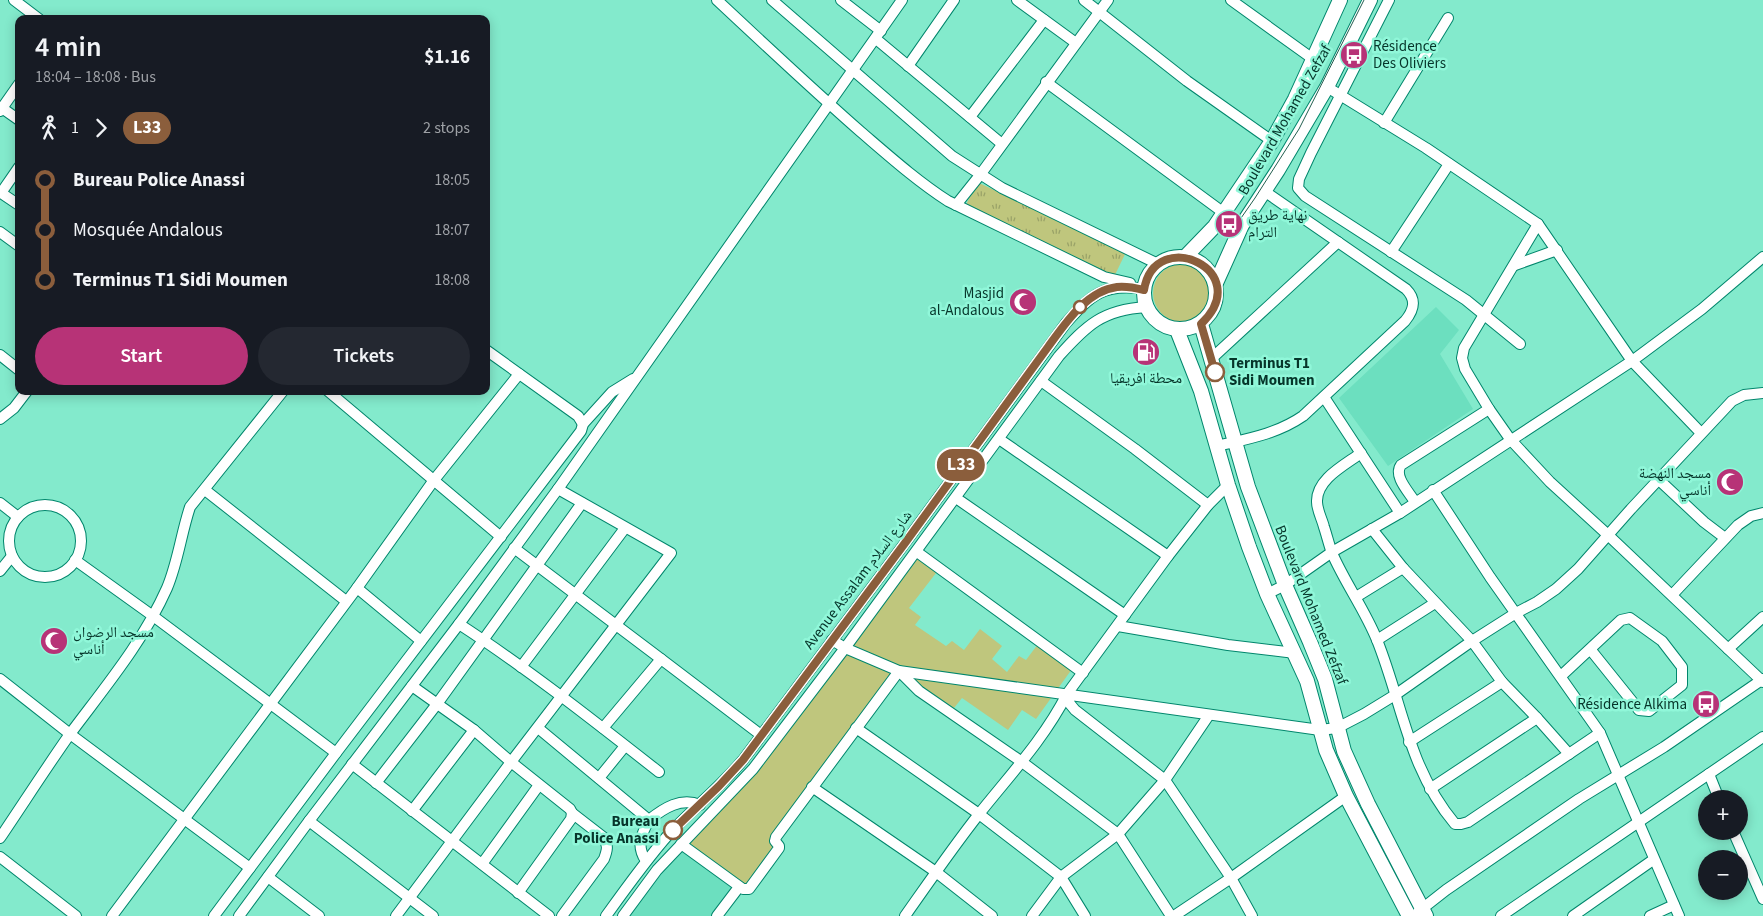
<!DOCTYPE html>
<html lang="en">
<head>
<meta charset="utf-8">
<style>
  body { margin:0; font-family:"Source Sans 3","Noto Naskh Arabic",sans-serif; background:#242831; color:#f1f3f6; height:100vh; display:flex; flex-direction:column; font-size:19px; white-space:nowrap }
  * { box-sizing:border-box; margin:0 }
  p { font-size:16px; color:#9ea1a6 }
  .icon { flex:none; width:28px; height:28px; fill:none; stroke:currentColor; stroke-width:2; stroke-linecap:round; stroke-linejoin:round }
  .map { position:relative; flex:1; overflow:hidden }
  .drawer { position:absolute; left:15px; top:15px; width:475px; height:380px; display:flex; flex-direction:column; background:#171b24; border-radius:10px; box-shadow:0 2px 12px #0003 }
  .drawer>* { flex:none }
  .badge { padding:0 10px; border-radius:16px; font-size:18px; line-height:32px }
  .fabs { position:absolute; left:1698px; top:790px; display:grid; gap:10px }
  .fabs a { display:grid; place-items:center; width:50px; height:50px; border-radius:50%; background:#171b24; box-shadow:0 2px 12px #0003; font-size:25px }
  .map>.badge { position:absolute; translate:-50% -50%; box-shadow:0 0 0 2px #fff }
  .legs { display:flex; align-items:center; gap:8px; height:55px; padding:0 20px; font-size:16px }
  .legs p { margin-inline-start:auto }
  .headline { display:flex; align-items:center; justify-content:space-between; height:85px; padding:0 20px }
  h1 { font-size:28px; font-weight:600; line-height:38px }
  .cta { display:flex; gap:10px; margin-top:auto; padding:10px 20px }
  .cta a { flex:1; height:58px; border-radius:30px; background:#b73377; color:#fff; font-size:20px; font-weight:600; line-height:58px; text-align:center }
  .cta a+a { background:#242831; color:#f1f3f6 }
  ul { padding:0 20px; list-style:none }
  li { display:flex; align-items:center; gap:18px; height:50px; font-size:19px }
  li i { display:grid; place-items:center; width:8px; height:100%; margin:0 6px; background:currentColor }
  li i::after { content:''; width:12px; height:12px; margin:-6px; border:4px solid; border-radius:50%; background:#171b24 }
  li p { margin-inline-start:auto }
  li:first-child i { background:linear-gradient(#0000 50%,currentColor 0) }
  li:last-child i { background:linear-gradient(currentColor 50%,#0000 0) }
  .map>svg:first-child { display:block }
  .built { fill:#6cdfbf }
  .green { fill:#bfc67d }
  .park { fill:url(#park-tufts) }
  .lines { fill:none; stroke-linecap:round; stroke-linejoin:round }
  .minor-casing { stroke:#01866c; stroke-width:12 }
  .major-casing { stroke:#01866c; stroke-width:16 }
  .minor { stroke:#fff; stroke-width:10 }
  .major { stroke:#fff; stroke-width:14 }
  .tram { stroke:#225e4f; stroke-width:1 }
  .line-1-casing { stroke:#fff; stroke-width:11 }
  .line-1 { stroke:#8b5e3c; stroke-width:8 }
  .stop-1-dot { fill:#fff; stroke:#8b5e3c; stroke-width:2.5 }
  .labels { text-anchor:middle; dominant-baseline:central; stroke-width:5; stroke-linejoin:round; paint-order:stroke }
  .poi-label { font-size:15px; fill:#06352a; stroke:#90f7d9; text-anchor:start }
  .street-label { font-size:15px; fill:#06352a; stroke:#90f7d9 }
  .stop-label { font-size:15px; font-weight:bold; fill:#06352a; stroke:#90f7d9; text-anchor:start }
</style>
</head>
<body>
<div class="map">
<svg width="1763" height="916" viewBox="0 0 1763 916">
  <defs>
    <pattern id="park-tufts" width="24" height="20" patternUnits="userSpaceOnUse" patternTransform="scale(1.25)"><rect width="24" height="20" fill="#bfc67d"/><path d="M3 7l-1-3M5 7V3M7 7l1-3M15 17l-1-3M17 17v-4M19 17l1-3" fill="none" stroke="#99a267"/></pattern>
  </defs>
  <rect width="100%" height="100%" fill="#83eacc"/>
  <g class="built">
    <polygon points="1436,307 1459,330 1440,354 1473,409 1388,466 1339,398"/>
    <polygon points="681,844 739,887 717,916 623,916"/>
  </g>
  <g class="green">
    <circle cx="1182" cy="293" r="29"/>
    <polygon points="917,552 936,573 909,608 921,617 915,625 946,646 952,641 964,650 980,629 1002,646 992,659 1007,672 1019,656 1026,660 1038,644 1086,679 1072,669 1036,719 1022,710 1008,730 962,698 954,708 898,671 774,842 779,846 746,891 681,844 729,796"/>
  </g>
  <polygon class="park" points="977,182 1126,252 1114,277 965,207"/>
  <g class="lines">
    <defs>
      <g id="minor">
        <polyline points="14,0 39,19"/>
        <path d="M717,0c47,44 95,89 144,132 28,24 56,49 87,69l156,76 26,6"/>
        <polyline points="772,0 952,156 1002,188 1158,264"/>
        <polyline points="841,0 881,31"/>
        <polyline points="1017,0 1076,43"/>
        <polyline points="1084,0 1187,81 1272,141"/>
        <polyline points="1231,0 1313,59"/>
        <polyline points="1389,0 1311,153 1299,179 1298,188 1305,196 1466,300 1520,344"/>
        <polyline points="876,39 1002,144"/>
        <polyline points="908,66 954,0"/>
        <polyline points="1046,82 1224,213"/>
        <polyline points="1327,87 1426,148 1538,224 1632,361 1701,433"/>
        <polyline points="2,108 19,120"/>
        <polyline points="0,111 19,84"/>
        <polyline points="970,117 1044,20"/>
        <polyline points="1384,123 1448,18"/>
        <polyline points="19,167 1,193 19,205"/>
        <polyline points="956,205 980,175 1108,0"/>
        <polyline points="1538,224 1464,348 1462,358 1465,369 1489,409 1510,439 1550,482 1608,535 1763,682"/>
        <polyline points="0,232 19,246"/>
        <polyline points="1391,252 1449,164"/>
        <polyline points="1515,265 1557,250"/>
        <polyline points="486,350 578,416 583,424"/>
        <polyline points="0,355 19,370"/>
        <polyline points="1211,359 1338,242"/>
        <polyline points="1041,381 1135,449 1208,505"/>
        <polyline points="328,391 501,537"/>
        <polyline points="1324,397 1400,513"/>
        <polyline points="0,419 14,408 27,391"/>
        <polyline points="999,439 1168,556"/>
        <path d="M1217,446c30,-7 60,-12 86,-30l102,-95c9,-11 12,-21 1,-32l-142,-98"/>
        <path d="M1361,453c-16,12 -45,26 -44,49 0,8 5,17 7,25 3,9 5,18 8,26 13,30 33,57 45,87 26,65 31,128 78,184h6l7,-2 132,-89"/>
        <polyline points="1658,479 1704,522 1725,538"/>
        <polyline points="205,490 346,601"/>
        <polyline points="1433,490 1490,577 1600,733 1679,916"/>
        <polyline points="956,498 1125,615"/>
        <path d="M1415,502c-6,-10 -22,-26 -14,-37l88,-56"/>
        <polyline points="0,503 18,517"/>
        <circle cx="45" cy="541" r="36"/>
        <polyline points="1372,529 1403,568 1472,641 1502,682 1537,718 1569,754"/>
        <polyline points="514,548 661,659"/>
        <polyline points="917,552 1083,673"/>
        <polyline points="75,560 153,616 336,753"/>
        <polyline points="0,571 12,556"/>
        <polyline points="357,588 421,641"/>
        <polyline points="1267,594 1285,585 1332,552 1400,513 1632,361 1702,309 1763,257"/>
        <polyline points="1672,595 1738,525 1751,516 1763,513"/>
        <polyline points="1356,597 1403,568"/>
        <path d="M459,624c69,45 135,97 200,148"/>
        <polyline points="1118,626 1228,645 1295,653"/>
        <polyline points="832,640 845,648 899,671 1320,730 1337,728 1364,714 1395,695 1472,641 1516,613 1537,602 1556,589 1578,569 1631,509 1732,401 1744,395 1763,393"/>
        <polyline points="1377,640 1435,603"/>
        <polyline points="1728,649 1763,617"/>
        <polyline points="521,667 625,528"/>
        <polyline points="1561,676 1621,620 1630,618 1662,641 1682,667 1682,685 1649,711 1639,710 1590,649"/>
        <polyline points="0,679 70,734 250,868"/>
        <polyline points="412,686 474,730 511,762 570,809 572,813 571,819 518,893"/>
        <polyline points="1067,694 1070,704 1075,710 1165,780 1231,878 1252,916"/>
        <path d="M538,728l111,92c-8,15 -13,26 -3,41"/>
        <polyline points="603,728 661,659 761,735"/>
        <polyline points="856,728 979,814 1061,877 1085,916"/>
        <polyline points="1409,742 1502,682"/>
        <polyline points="352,764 549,916"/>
        <polyline points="1709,774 1719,799"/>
        <polyline points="599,778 625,746"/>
        <polyline points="376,783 437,704 582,503"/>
        <polyline points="812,787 936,872 992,916"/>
        <polyline points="1430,789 1537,718"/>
        <polyline points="412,811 474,730"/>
        <path d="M649,820c15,-12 32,-23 51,-15"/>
        <polyline points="309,821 433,916"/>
        <polyline points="1733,831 1763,899"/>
        <path d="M0,838c23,-34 46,-70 70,-104 35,-47 73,-92 97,-146 11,-26 14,-54 23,-81l93,-116"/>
        <polyline points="681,844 743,889 749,889 779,848 779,846 775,841 776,837 899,671 919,691 1022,762 1118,834 1171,916"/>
        <polyline points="0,857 76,916"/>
        <polyline points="482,864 539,785"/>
        <polyline points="268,877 319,916"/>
        <polyline points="1418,912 1446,890 1579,799 1664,747 1763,679"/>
        <polyline points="112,916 357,588 434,480 519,374"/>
        <polyline points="214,916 336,753 581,431 583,424 612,392 633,379"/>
        <polyline points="239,916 309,821 459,624 558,489 902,0"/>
        <polyline points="396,916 511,762 671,553 558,489"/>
        <path d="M562,916l42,-57c3,-8 5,-14 -1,-22l-31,-24"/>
        <path d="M606,916c20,-28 40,-56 63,-82 24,-25 51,-47 74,-74l162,-217 161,-220c26,-29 38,-40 78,-34"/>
        <path d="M623,916l34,-46 96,-101 92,-121 214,-292c28,-31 43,-46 87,-49"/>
        <polyline points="717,916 739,887"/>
        <path d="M905,916c24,-34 48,-69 74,-102 31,-39 65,-75 88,-120l101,-138 40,-51 20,-20"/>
        <polyline points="1032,916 1061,877 1118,834 1165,780 1209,715"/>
        <polyline points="1174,916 1231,878 1346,796"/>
        <polyline points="1501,916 1763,737"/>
        <polyline points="1573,916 1653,860"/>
        <polyline points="1650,916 1674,905"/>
      </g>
      <g id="major">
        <circle cx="1180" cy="293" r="36"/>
        <polyline points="1185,257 1215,226 1272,141 1295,99 1340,0"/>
        <polyline points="1216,283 1242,225 1278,170 1327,87 1370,0"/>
        <polyline points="1201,324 1248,487 1285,585 1310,642 1325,679 1344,751 1368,804 1426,916"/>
        <polyline points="1177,330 1201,391 1228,485 1249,547 1267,594 1307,681 1326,750 1346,796 1409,916"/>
      </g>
    </defs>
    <use href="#minor" class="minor-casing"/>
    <use href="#major" class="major-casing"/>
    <use href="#minor" class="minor"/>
    <use href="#major" class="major"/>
    <polyline class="tram" points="1232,231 1255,198 1299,129 1364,0"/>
  </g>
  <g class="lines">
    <defs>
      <path id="line-1" d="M673,830l46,-44 24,-26 162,-217 143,-196c17,-23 38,-56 69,-60 9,-1 19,1 27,3 11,-66 113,-19 57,34l14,48"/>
    </defs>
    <use href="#line-1" class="line-1-casing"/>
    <use href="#line-1" class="line-1"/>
  </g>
  <defs>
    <symbol id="bus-disc" viewBox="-11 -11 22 22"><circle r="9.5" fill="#b73377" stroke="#90f7d9"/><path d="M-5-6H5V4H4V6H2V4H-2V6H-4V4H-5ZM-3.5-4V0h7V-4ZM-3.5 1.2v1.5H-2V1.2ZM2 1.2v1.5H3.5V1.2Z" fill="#fff"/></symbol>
    <symbol id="mosque-disc" viewBox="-11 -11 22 22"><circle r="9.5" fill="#b73377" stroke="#90f7d9"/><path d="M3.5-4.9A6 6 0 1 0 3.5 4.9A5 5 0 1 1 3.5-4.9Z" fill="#fff"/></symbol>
    <symbol id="fuel-disc" viewBox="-11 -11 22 22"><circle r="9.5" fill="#b73377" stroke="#90f7d9"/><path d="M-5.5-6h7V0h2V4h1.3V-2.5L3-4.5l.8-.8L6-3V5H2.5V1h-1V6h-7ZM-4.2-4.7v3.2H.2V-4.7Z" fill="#fff"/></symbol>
  </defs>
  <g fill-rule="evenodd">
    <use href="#bus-disc" x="1338" y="39" width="32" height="32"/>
    <use href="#bus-disc" x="1213" y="208" width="32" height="32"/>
    <use href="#mosque-disc" x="1007" y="286" width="32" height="32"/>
    <use href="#fuel-disc" x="1130" y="336" width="32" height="32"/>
    <use href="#mosque-disc" x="1714" y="466" width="32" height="32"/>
    <use href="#mosque-disc" x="38" y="625" width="32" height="32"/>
    <use href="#bus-disc" x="1690" y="688" width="32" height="32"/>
  </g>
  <g class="stop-1-dot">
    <circle cx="1080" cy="307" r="6"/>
    <circle cx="1215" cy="372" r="9"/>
    <circle cx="673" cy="830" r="9"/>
  </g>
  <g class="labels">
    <g class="poi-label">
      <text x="1373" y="46">Résidence<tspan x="1373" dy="17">Des Oliviers</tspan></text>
      <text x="1248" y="215">نهاية طريق<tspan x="1248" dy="17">الترام</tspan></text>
      <text x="1004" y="293" text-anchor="end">Masjid<tspan x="1004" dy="17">al-Andalous</tspan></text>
      <text x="1146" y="378" text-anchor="middle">محطة افريقيا</text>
      <text x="1711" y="473" text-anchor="end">مسجد النهضة<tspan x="1711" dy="17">أناسي</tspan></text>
      <text x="73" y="632">مسجد الرضوان<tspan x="73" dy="17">أناسي</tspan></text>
      <text x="1687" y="704" text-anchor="end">Résidence Alkima</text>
    </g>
    <g class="street-label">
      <text transform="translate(1285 120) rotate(-60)">Boulevard Mohamed Zefzaf</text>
      <text transform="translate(858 580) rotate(-53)">Avenue Assalam شارع السلام</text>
      <text transform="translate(1311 605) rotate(68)">Boulevard Mohamed Zefzaf</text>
    </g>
    <g class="stop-label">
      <text x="1229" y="363">Terminus T1<tspan x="1229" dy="17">Sidi Moumen</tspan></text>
      <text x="659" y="821" text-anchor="end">Bureau<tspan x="659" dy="17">Police Anassi</tspan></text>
    </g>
  </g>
</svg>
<div class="fabs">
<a>+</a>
<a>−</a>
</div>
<b class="badge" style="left:961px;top:465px;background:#8b5e3c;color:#fff">L33</b>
<section class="drawer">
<div class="headline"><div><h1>4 min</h1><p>18:04 – 18:08 · Bus</p></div><b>$1.16</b></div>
<div class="legs"><svg class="icon" aria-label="walk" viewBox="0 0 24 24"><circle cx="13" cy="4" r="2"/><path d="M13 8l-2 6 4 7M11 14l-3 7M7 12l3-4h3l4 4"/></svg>1<svg class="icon" aria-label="forward" viewBox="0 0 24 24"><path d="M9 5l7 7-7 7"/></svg><b class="badge" style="background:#8b5e3c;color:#fff">L33</b><p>2 stops</p></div>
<ul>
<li><i style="color:#8b5e3c"></i><b>Bureau Police Anassi</b><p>18:05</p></li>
<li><i style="color:#8b5e3c"></i><span>Mosquée Andalous</span><p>18:07</p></li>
<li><i style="color:#8b5e3c"></i><b>Terminus T1 Sidi Moumen</b><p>18:08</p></li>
</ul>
<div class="cta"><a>Start</a><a>Tickets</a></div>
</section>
</div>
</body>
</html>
